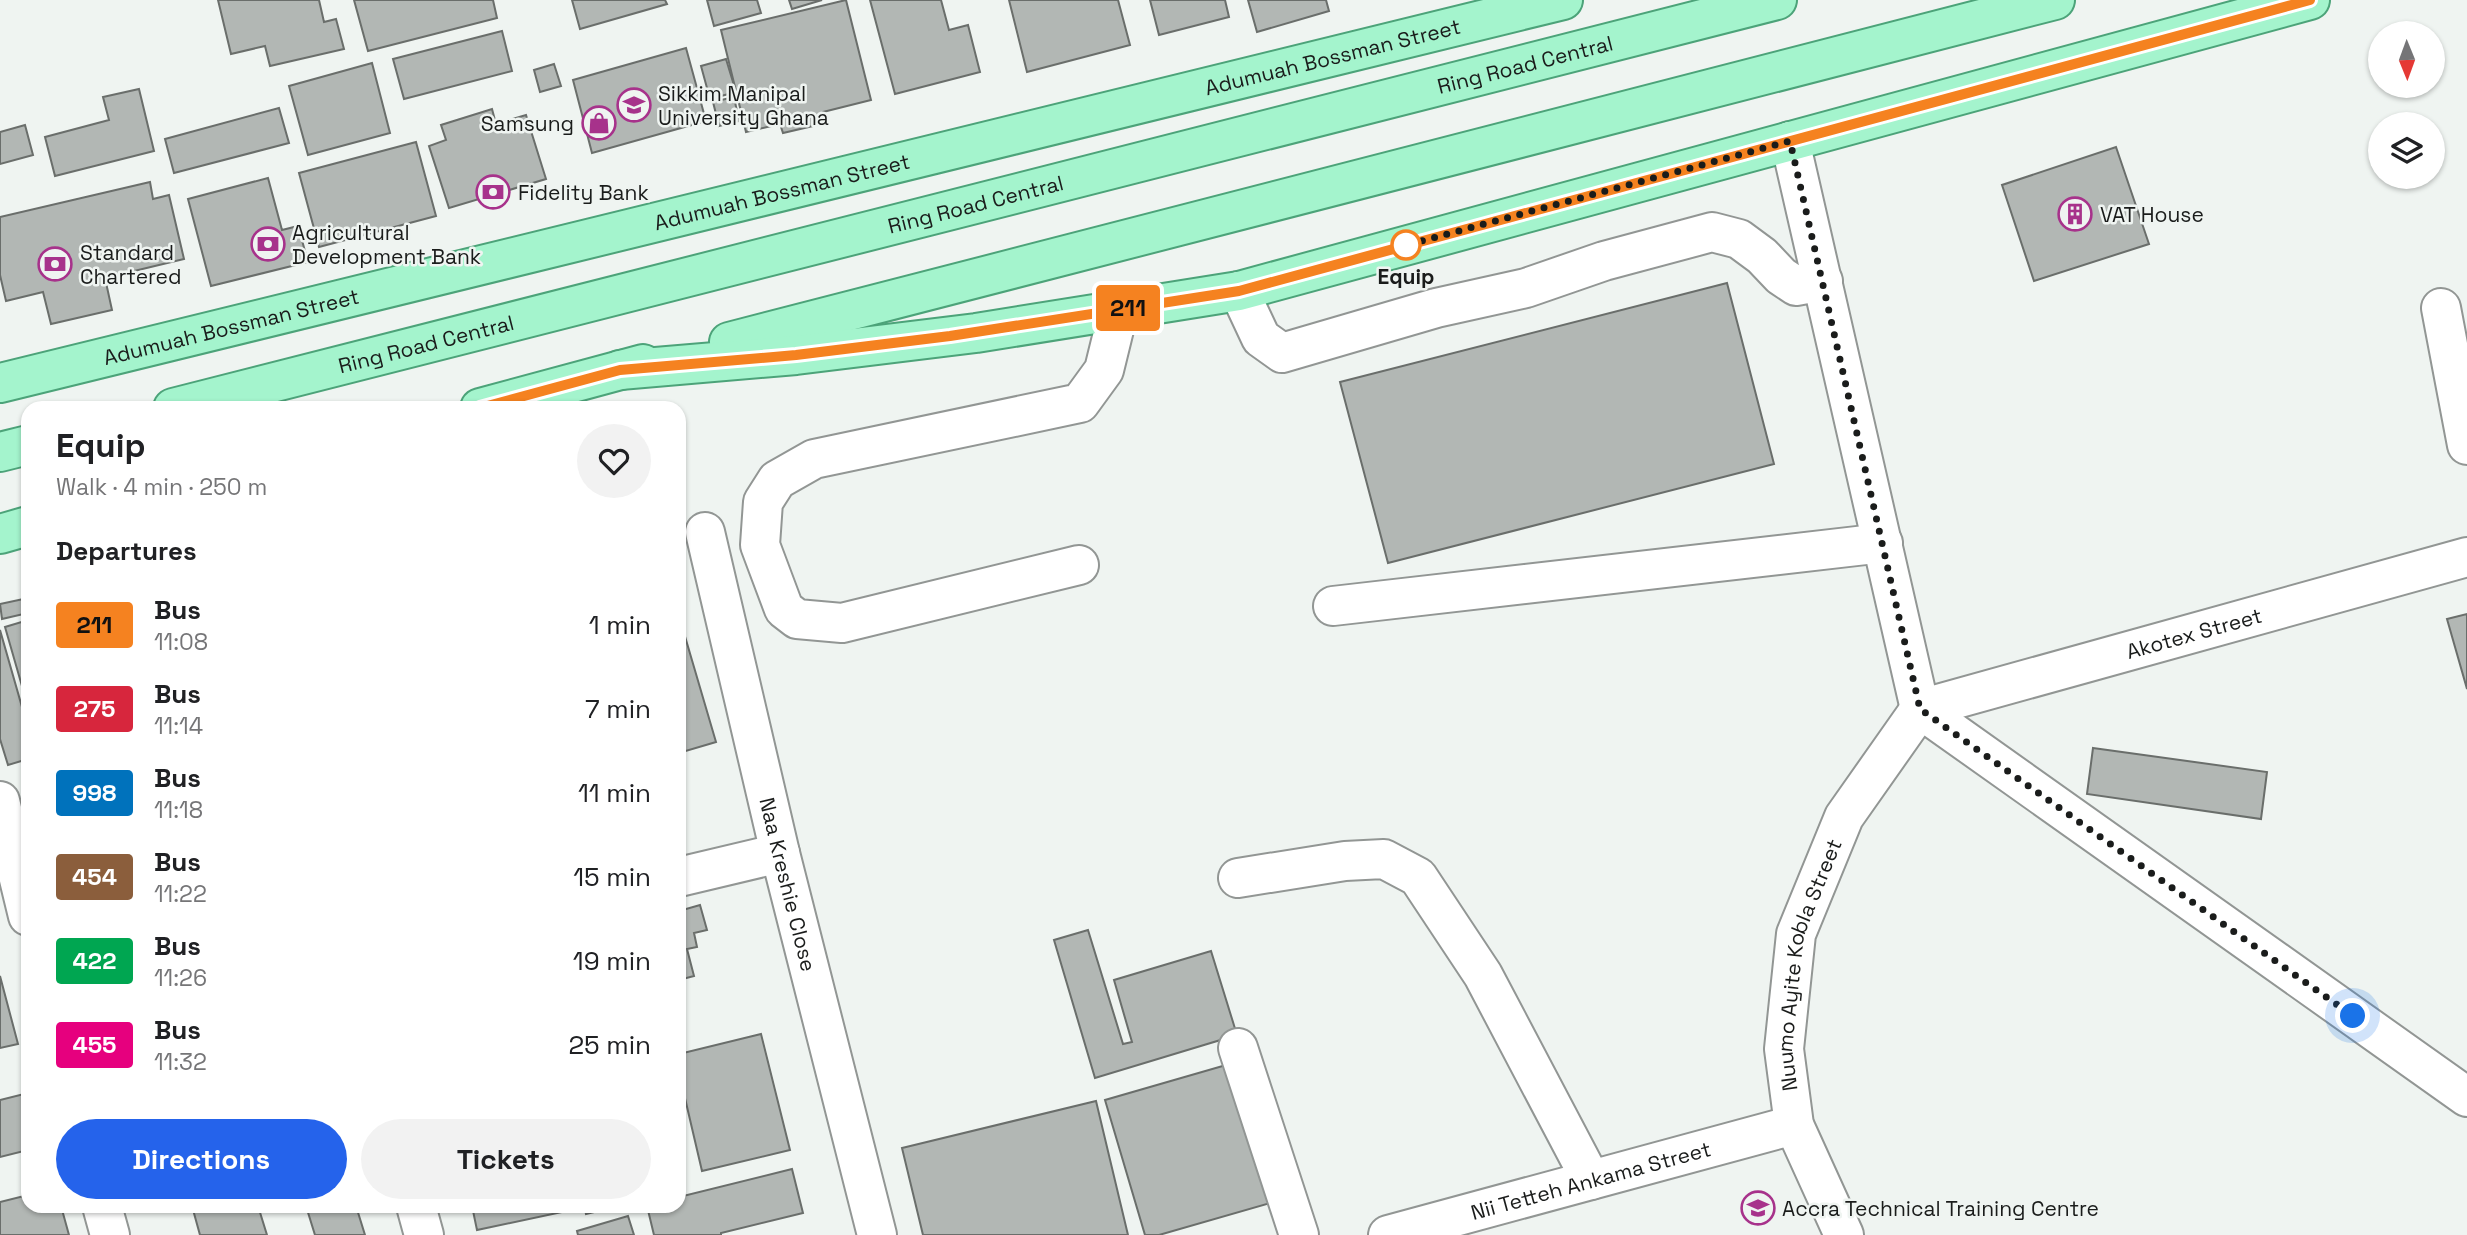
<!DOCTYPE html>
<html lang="en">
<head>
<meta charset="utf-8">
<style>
  body { margin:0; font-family:"Space Grotesk",sans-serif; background:#f2f2f2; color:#202124; height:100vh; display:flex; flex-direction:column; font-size:26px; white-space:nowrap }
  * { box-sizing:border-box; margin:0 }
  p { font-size:23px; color:#757577 }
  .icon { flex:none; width:38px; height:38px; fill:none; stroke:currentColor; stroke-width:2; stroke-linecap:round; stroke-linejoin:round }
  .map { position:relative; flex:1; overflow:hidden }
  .panel { position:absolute; left:21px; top:401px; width:665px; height:812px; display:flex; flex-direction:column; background:#fff; border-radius:21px; box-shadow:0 2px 5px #0004 }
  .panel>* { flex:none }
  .badge { padding:0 14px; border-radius:5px; font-size:24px; line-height:46px }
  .needle { width:46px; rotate:179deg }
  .controls { position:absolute; left:2368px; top:21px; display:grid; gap:14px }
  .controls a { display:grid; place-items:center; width:77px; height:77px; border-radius:50%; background:#fff; box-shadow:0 2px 5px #0004; font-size:35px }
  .you { position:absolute; width:35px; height:35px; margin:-18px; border:5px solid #fff; border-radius:50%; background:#1a73e8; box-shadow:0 0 0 10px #1a73e833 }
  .map>.badge { position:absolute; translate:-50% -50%; box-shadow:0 0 0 4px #fff }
  h2 { padding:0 35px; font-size:26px; line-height:63px }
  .round { display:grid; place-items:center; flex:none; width:74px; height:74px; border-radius:37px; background:#f2f2f2 }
  .summary { display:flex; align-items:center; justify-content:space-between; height:119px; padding:0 35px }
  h1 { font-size:33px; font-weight:700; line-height:52px }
  .button { display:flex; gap:14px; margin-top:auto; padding:14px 35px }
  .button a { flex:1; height:80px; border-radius:42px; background:#2563eb; color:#fff; font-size:28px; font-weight:700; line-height:80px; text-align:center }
  .button a+a { background:#f2f2f2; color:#202124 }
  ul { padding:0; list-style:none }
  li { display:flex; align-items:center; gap:21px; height:84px; padding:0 35px }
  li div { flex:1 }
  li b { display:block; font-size:26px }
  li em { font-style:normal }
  li .badge { min-width:77px; font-weight:700; text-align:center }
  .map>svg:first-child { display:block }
  .building { fill:#b2b7b4; stroke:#6a6e6b; stroke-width:2 }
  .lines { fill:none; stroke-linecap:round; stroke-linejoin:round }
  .minor-casing { stroke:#929694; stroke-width:42 }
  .major-casing { stroke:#4ca379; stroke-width:42 }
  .minor { stroke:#fff; stroke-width:38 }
  .major { stroke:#a4f4cd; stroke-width:38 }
  .line-casing { stroke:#fff; stroke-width:16 }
  .line { stroke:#f58220; stroke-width:10 }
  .walk { stroke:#1a1c1b; stroke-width:7; stroke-dasharray:0 12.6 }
  .stop-dot { fill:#fff; stroke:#f58220; stroke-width:3.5 }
  .labels { text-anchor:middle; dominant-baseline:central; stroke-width:5; stroke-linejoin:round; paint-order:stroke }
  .street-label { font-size:21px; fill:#1a1c1b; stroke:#eff4f1 }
  .poi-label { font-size:21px; fill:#1a1c1b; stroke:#eff4f1; text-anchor:start }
  .stop-label { font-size:21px; font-weight:bold; fill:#1a1c1b; stroke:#eff4f1 }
</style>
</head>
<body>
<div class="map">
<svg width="2467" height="1235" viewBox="0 0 2467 1235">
  <rect width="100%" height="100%" fill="#eff4f1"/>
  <g class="building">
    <polygon points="218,0 319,0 324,22 336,19 344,49 270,66 265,46 231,54"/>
    <polygon points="354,0 493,0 497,18 368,51"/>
    <polygon points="572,0 665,0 667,4 580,29"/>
    <polygon points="707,0 757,0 761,13 714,26"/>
    <polygon points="789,0 822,0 792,9"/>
    <polygon points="846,0 871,100 823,112 826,123 783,133 780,124 746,132 721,30"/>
    <polygon points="870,0 941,0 949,30 968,25 980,72 895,94"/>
    <polygon points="1009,0 1118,0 1130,45 1027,72"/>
    <polygon points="1150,0 1225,0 1229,17 1159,35"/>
    <polygon points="1248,0 1326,0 1329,11 1257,32"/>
    <polygon points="502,31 512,71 404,99 393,59"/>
    <polygon points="686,48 706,121 592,153 573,80"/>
    <polygon points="726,59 736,92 710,99 701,66"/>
    <polygon points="372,63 390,133 308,155 289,86"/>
    <polygon points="554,64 561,86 540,92 534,70"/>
    <polygon points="139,89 154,151 55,176 45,137 109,120 103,97"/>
    <polygon points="734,97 739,121 719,126 713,102"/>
    <polygon points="279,108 289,143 174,173 165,139"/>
    <polygon points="492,109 496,124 526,115 546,179 449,208 429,146 446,140 441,125"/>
    <polygon points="25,125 33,155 0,164 0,132"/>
    <polygon points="416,142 436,216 319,247 299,173"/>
    <polygon points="2116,147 2149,244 2034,281 2002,185"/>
    <polygon points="268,178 282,230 298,226 308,262 211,286 188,199"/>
    <polygon points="150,182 153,199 169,195 184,259 105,278 112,310 51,324 43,292 6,301 0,275 0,217"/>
    <polygon points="1727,283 1774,464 1388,563 1340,382"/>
    <polygon points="28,598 28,613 2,619 0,604"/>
    <polygon points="2467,614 2467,689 2447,619"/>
    <polygon points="679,616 716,742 679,753"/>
    <polygon points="28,620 28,707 5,627"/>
    <polygon points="0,630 28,728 28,759 8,765 0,739"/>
    <polygon points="2093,748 2267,772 2261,819 2087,794"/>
    <polygon points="700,905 707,930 694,933 697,947 687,949 694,976 679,980 679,911"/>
    <polygon points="1088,930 1123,1044 1132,1042 1114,980 1211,951 1237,1035 1095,1078 1054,940"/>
    <polygon points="0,976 18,1044 0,1048"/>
    <polygon points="761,1034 790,1150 702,1171 684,1094 679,1095 679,1054"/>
    <polygon points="1233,1063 1274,1202 1159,1235 1145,1235 1105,1100"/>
    <polygon points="28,1093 28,1150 0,1157 0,1100"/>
    <polygon points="1096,1101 1128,1235 923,1235 902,1148"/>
    <polygon points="792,1169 803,1213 721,1233 721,1235 654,1235 647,1206 679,1206 679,1197"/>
    <polygon points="28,1195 28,1206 61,1206 69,1235 0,1235 0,1202"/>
    <polygon points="192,1206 258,1206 267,1235 200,1235"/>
    <polygon points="306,1206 356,1206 365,1235 315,1235"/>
    <polygon points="472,1206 575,1206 576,1209 477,1230"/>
    <polygon points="584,1206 619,1206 586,1214"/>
    <polygon points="628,1216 634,1235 578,1235 577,1231"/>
  </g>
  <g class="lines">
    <defs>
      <g id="minor">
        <polyline points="1790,141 1920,709 2467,1097"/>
        <polyline points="1239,291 1261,338 1282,353 1436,308 1526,288 1604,261 1712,232 1739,239 1762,256 1781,276 1796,286 1823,281"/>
        <polyline points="2441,308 2467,445"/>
        <path id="s1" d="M705,532l75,321 97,382"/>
        <polyline points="1079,565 842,623 797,619 784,609 760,545 763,502 777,480 814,459 1080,403 1104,370 1119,309"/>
        <polyline points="1333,606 1883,543"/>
        <polyline points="0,801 28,916"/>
        <polyline points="679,877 780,853"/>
        <polyline points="1238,878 1345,861 1384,859 1418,877 1483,975 1591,1180"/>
        <polyline points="1238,1048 1299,1235"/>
        <polyline points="102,1206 110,1235"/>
        <polyline points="416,1206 424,1235"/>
        <path id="s2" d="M1388,1235l406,-110"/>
        <path id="s3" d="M1844,1235l-50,-110 -10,-76 12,-115 48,-117 76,-108 547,-152"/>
      </g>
      <g id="major">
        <polyline points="729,342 2055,0"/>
        <polyline points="620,370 796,355 976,333 1239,291 2310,0"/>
        <path id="s4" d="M0,383l1563,-383"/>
        <path id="s5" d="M173,408l1604,-408"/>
        <polyline points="480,408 643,364"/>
        <polyline points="0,452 28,445"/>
        <polyline points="0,534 28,526"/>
      </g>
    </defs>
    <use href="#minor" class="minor-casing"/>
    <use href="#major" class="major-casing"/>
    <use href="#minor" class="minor"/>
    <use href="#major" class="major"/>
  </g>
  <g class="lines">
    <defs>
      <polyline id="line" points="480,408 620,370 796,355 950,336 1239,291 2310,0"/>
    </defs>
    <use href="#line" class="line-casing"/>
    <use href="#line" class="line"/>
    <polyline class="walk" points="1406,245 1396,248 1790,141 1920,709 2353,1016"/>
  </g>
  <defs>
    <symbol id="university-ring" viewBox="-11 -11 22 22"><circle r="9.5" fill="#eff4f1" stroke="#a7328b" stroke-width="1.5"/><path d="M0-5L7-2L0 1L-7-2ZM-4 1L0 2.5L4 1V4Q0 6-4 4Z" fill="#a7328b"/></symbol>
    <symbol id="shop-ring" viewBox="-11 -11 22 22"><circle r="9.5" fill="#eff4f1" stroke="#a7328b" stroke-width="1.5"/><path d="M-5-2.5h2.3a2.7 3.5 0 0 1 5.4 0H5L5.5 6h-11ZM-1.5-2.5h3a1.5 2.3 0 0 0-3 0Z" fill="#a7328b"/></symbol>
    <symbol id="bank-ring" viewBox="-11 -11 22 22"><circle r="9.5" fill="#eff4f1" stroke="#a7328b" stroke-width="1.5"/><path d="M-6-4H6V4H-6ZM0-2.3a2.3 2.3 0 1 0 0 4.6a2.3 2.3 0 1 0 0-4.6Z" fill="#a7328b"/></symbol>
    <symbol id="building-ring" viewBox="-11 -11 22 22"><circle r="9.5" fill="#eff4f1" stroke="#a7328b" stroke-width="1.5"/><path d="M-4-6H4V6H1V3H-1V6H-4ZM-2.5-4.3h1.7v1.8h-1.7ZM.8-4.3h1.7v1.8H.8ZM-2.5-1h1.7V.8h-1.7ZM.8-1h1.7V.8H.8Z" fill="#a7328b"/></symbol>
    <symbol id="school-ring" viewBox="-11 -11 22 22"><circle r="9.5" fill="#eff4f1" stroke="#a7328b" stroke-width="1.5"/><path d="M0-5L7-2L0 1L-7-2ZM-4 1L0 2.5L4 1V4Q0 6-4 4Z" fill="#a7328b"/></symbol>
  </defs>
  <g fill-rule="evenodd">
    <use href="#university-ring" x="615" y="86" width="38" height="38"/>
    <use href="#shop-ring" x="580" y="104" width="38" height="38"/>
    <use href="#bank-ring" x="474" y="173" width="38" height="38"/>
    <use href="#building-ring" x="2056" y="195" width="38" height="38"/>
    <use href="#bank-ring" x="249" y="225" width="38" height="38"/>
    <use href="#bank-ring" x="36" y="245" width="38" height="38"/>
    <use href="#school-ring" x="1739" y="1189" width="38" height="38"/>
  </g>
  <circle class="stop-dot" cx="1406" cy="245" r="14"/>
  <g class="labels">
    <g class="street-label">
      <text stroke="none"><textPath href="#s4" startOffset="1372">Adumuah Bossman Street</textPath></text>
      <text stroke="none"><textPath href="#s5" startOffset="1395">Ring Road Central</textPath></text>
      <text stroke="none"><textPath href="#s4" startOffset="805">Adumuah Bossman Street</textPath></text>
      <text stroke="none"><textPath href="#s5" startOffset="828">Ring Road Central</textPath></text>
      <text stroke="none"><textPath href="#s4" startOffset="238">Adumuah Bossman Street</textPath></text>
      <text stroke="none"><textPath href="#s5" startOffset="261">Ring Road Central</textPath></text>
      <text stroke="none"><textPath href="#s3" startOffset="856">Akotex Street</textPath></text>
      <text stroke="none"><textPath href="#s1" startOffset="362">Naa Kreshie Close</textPath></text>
      <text stroke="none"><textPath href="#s3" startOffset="285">Nuumo Ayite Kobla Street</textPath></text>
      <text stroke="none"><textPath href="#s2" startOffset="210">Nii Tetteh Ankama Street</textPath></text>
    </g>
    <g class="poi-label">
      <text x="658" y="93">Sikkim Manipal<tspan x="658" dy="24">University Ghana</tspan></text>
      <text x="574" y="123" text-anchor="end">Samsung</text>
      <text x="518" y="192">Fidelity Bank</text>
      <text x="2100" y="214">VAT House</text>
      <text x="292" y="232">Agricultural<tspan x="292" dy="24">Development Bank</tspan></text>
      <text x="80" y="252">Standard<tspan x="80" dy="24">Chartered</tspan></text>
      <text x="1782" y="1208">Accra Technical Training Centre</text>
    </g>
    <g class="stop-label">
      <text x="1406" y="276">Equip</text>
    </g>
  </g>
</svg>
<div class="controls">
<a><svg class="needle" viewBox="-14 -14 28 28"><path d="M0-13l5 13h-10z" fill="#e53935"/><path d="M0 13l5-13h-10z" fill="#757577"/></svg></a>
<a><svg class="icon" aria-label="layers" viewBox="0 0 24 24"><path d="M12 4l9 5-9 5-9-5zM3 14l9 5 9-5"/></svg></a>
</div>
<div class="you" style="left:2353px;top:1016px"></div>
<b class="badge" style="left:1128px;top:308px;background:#f58220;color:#111">211</b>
<section class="panel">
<div class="summary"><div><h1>Equip</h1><p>Walk · 4 min · 250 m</p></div><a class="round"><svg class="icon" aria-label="heart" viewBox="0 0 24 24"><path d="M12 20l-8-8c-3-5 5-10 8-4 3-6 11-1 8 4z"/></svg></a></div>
<h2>Departures</h2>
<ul>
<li><span class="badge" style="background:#f58220;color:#111">211</span><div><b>Bus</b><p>11:08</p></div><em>1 min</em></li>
<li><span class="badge" style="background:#d7263d;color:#fff">275</span><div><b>Bus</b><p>11:14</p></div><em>7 min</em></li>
<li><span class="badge" style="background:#0072bc;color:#fff">998</span><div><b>Bus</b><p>11:18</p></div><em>11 min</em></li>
<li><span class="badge" style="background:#8b5e3c;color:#fff">454</span><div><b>Bus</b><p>11:22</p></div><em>15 min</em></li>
<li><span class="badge" style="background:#00a651;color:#fff">422</span><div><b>Bus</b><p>11:26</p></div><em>19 min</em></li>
<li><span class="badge" style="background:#e6007e;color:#fff">455</span><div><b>Bus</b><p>11:32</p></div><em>25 min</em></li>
</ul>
<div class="button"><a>Directions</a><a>Tickets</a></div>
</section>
</div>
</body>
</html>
